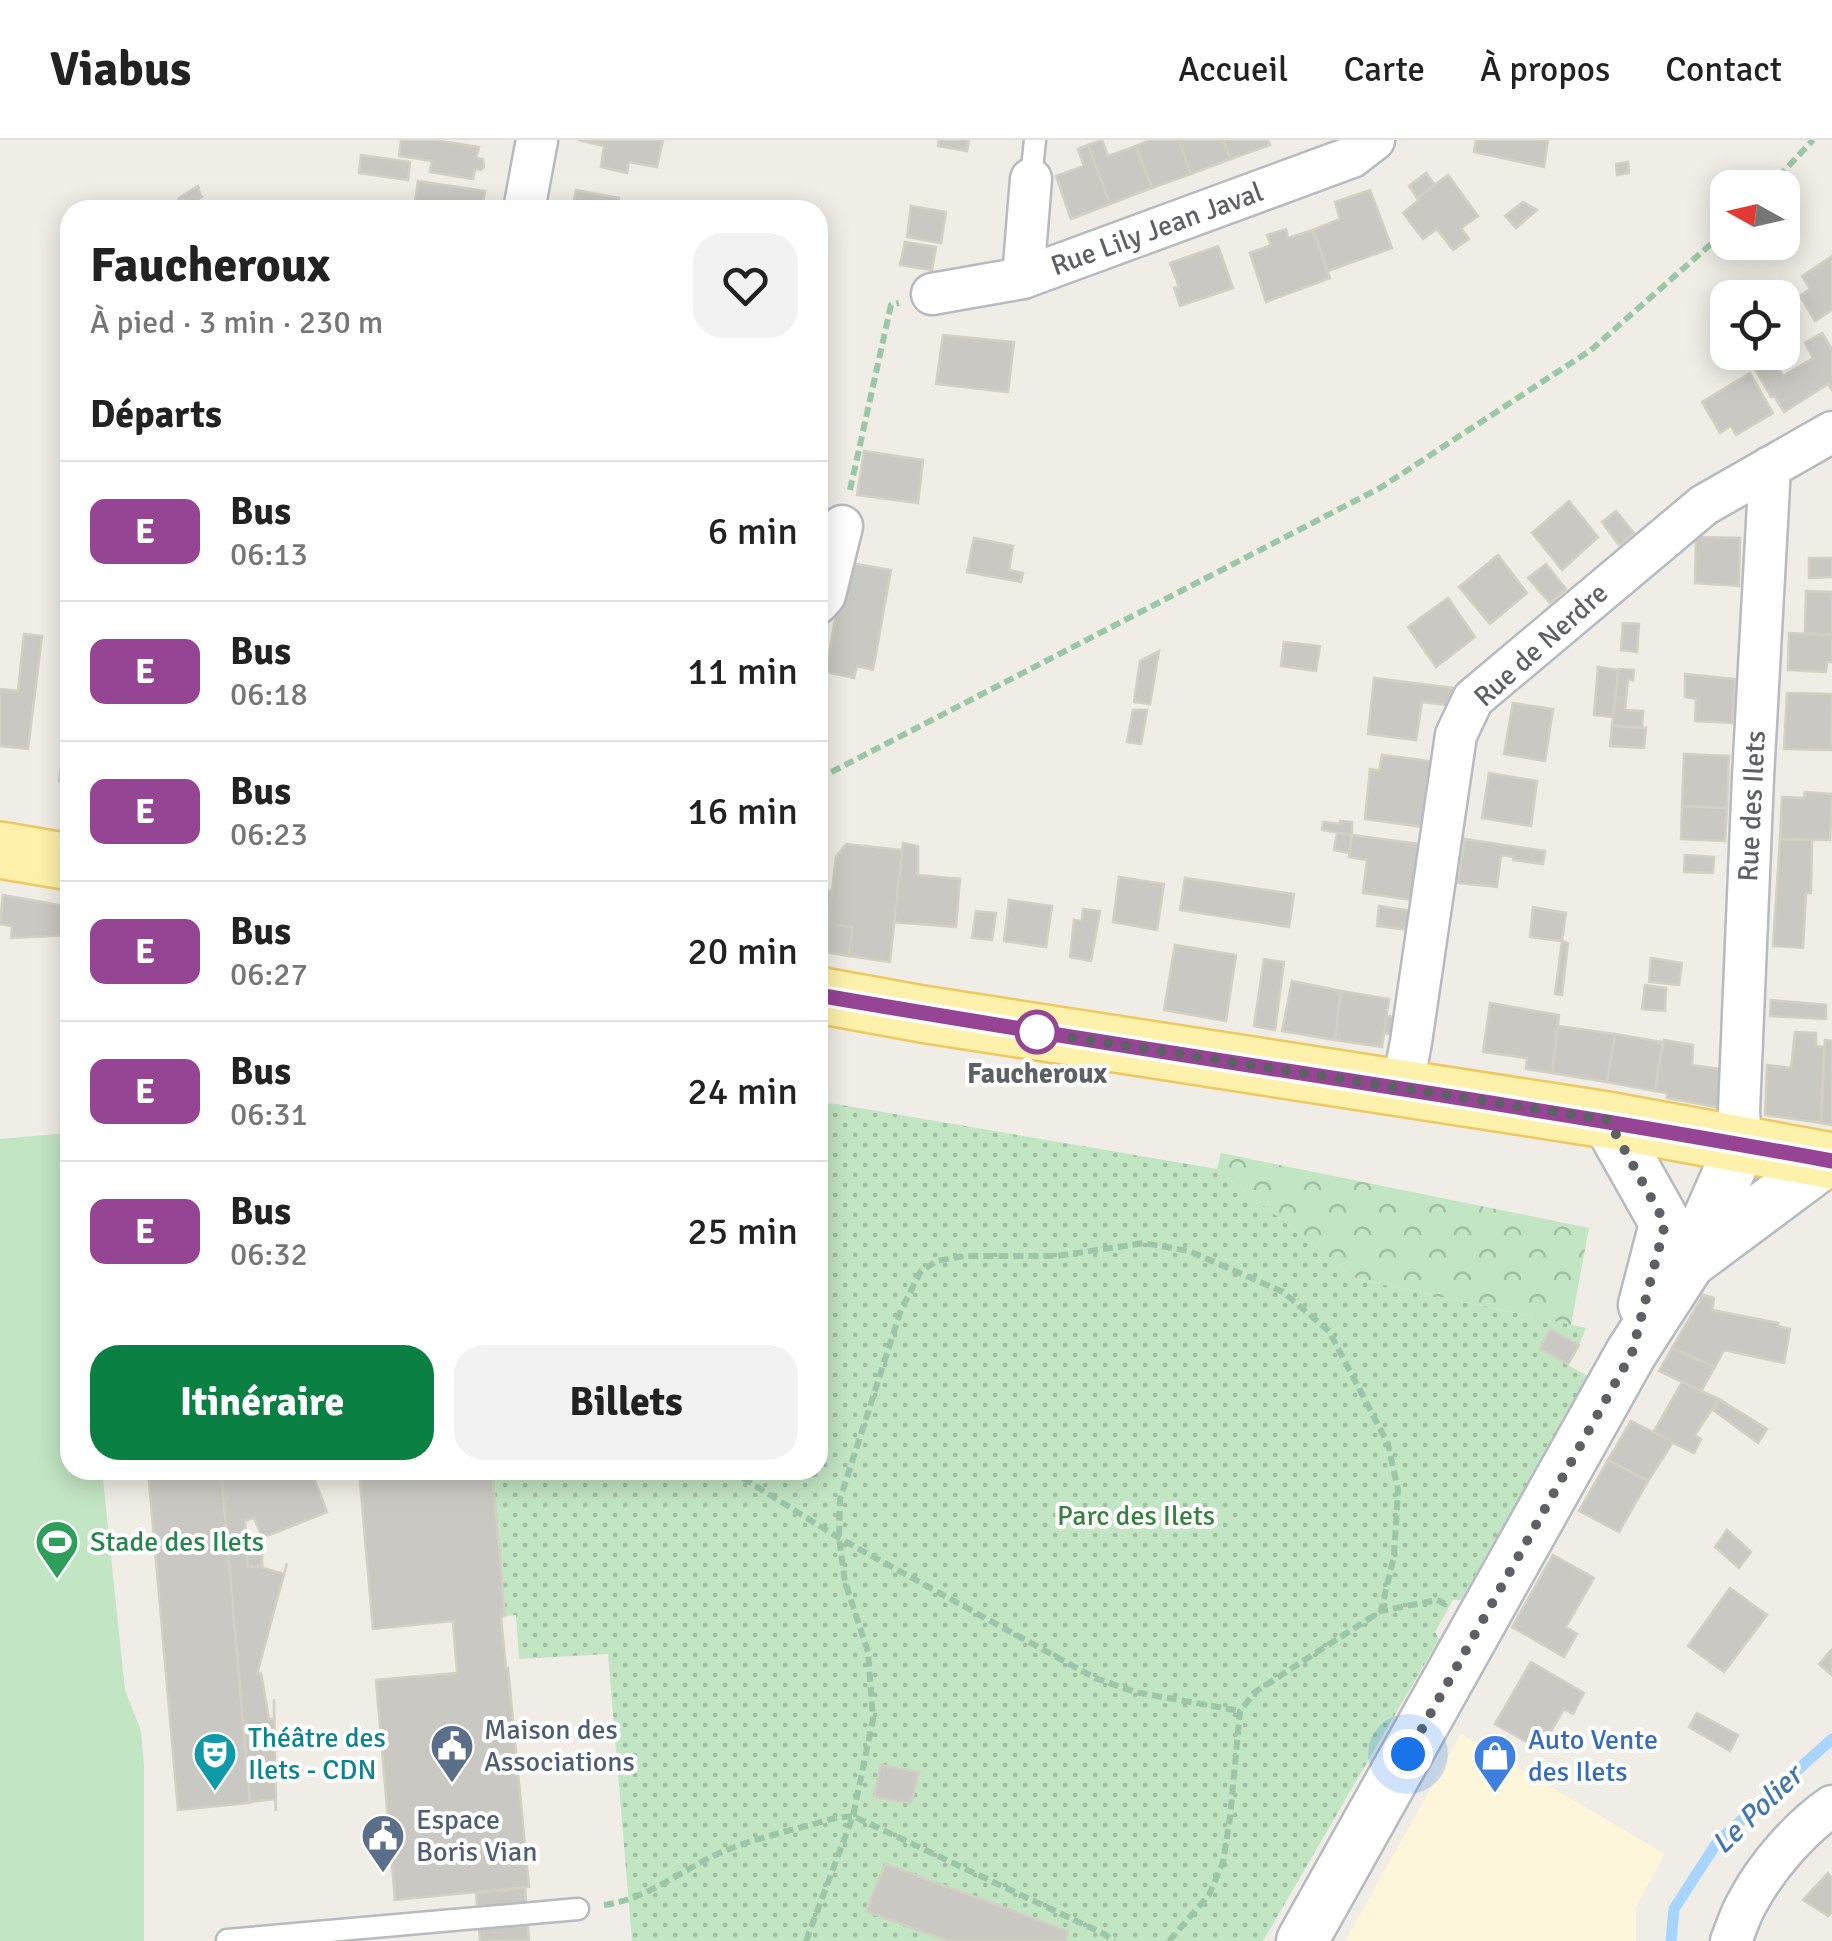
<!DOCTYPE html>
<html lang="fr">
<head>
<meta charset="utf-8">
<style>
  body { margin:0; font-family:Signika,sans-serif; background:#f2f2f2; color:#222; height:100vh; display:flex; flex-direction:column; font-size:38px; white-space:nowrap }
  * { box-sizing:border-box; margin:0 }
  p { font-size:32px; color:#767676 }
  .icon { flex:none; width:55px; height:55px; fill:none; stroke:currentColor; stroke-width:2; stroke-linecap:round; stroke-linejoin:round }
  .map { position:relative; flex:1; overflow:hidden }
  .details { position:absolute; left:60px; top:60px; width:768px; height:1280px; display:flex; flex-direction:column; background:#fff; border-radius:30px; box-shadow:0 5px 25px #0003 }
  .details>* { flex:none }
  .badge { padding:0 20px; border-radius:15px; font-size:35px; line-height:65px }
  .needle { width:65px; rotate:278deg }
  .controls { position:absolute; left:1710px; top:30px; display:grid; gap:20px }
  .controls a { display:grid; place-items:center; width:90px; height:90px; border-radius:20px; background:#fff; box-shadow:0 5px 25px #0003; font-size:50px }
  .you { position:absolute; width:50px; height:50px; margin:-25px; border:8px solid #fff; border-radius:50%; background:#1a73e8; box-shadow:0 0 0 15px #1a73e833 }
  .map>.badge { position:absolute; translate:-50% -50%; box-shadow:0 0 0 5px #fff }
  h2 { padding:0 30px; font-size:38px; line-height:90px }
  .round { display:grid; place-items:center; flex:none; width:105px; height:105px; border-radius:30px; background:#f2f2f2 }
  .head { display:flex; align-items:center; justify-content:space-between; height:170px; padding:0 30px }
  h1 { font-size:48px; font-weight:700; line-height:75px }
  .primary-button { display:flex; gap:20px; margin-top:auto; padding:20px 30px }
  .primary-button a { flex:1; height:115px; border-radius:30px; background:#0b8043; color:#fff; font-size:40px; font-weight:700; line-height:115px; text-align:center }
  .primary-button a+a { background:#f2f2f2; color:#222 }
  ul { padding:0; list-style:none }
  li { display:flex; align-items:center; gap:30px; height:140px; padding:0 30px; border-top:2px solid #e0e0e0 }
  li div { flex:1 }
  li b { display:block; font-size:38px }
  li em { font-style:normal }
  li .badge { min-width:110px; font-weight:700; text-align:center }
  header { display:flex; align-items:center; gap:60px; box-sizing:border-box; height:140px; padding:0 50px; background:#fff; border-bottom:2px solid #e0e0e0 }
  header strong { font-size:48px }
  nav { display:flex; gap:55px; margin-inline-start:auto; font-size:35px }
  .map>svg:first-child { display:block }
  .commercial { fill:#fdf6db }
  .grass { fill:#c2e5c3 }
  .forest { fill:url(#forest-crowns) }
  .park { fill:url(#park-dots) }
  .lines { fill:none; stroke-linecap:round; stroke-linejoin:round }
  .stream { stroke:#a7d5fd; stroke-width:11 }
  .building { fill:#cac8c2; stroke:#d3cfc3; stroke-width:2.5 }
  .service-casing { stroke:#b7babe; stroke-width:25 }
  .minor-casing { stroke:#b7babe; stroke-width:45 }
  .tertiary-casing { stroke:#b7babe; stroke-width:55 }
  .primary-casing { stroke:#eec95f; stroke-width:60 }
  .path { stroke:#9bc6a8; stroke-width:6; stroke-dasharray:10 5; stroke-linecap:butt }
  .service { stroke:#fff; stroke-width:20 }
  .minor { stroke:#fff; stroke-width:40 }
  .tertiary { stroke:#fff; stroke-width:50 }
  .primary { stroke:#fdf1ab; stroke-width:55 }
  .line-casing { stroke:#fff; stroke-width:22 }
  .line { stroke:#954593; stroke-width:15 }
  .walk { stroke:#5d6065; stroke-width:10; stroke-dasharray:0 18 }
  .stop-dot { fill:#fff; stroke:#954593; stroke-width:5 }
  .labels { text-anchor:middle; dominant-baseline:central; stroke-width:8; stroke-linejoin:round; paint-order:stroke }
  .street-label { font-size:28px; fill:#5d6065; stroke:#fff }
  .stop-label { font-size:28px; font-weight:bold; fill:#5d6065; stroke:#fff }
  .park-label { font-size:28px; fill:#37823c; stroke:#fff }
  .leisure-label { font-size:28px; fill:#27864d; stroke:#fff; text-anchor:start }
  .service-label { font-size:28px; fill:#4e5e75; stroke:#fff; text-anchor:start }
  .culture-label { font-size:28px; fill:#0d838f; stroke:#fff; text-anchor:start }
  .shop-label { font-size:28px; fill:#366cbe; stroke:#fff; text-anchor:start }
  .water-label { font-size:30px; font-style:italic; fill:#4376ae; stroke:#fff }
</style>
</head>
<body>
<header>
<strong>Viabus</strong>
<nav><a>Accueil</a><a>Carte</a><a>À propos</a><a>Contact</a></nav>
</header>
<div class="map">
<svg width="1832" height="1801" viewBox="0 0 1832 1801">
  <defs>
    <pattern id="forest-crowns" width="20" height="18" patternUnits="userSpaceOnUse" patternTransform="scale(2.5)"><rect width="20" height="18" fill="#c2e5c3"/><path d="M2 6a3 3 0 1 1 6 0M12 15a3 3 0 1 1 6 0" fill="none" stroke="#a1bda2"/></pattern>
    <pattern id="park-dots" width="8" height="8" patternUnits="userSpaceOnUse" patternTransform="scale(2.5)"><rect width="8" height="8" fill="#c2e5c3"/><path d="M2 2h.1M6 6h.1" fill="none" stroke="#a1bda2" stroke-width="1.8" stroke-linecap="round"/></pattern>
  </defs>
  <rect width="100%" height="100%" fill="#efede5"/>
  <polygon class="commercial" points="1461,1594 1665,1714 1636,1767 1636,1801 1345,1801"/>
  <polygon class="grass" points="70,993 70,1330 102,1330 125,1550 141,1591 144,1627 144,1801 0,1801 0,999"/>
  <polygon class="forest" points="1221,1013 1589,1088 1571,1185 1357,1139 1217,1029"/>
  <polygon class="park" points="818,961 1217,1029 1357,1139 1586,1188 1579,1205 1549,1189 1540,1209 1589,1237 1461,1460 1453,1460 1435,1492 1439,1499 1263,1801 632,1801 608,1514 519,1519 516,1475 505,1476 492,1330 818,1330"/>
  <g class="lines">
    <polyline class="stream" points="1671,1801 1674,1769 1718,1701 1832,1599"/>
  </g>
  <g class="building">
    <polygon points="401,0 434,0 479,7 476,18 483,19 484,27 481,30 475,29 473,39 430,32 432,21 399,16"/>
    <polygon points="578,0 663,0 657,27 629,22 627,33 601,27 604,6"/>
    <polygon points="939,0 969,0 967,11 938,6"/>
    <polygon points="1102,0 1108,16 1136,6 1152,48 1110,64 1088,5"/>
    <polygon points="1150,0 1179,0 1191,34 1152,48 1136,6"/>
    <polygon points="1179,0 1223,0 1231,19 1191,34"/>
    <polygon points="1223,0 1268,0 1270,5 1231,19"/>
    <polygon points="1476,0 1548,0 1544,27 1474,12"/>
    <polygon points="1088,5 1110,64 1071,79 1056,36 1084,26 1078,9"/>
    <polygon points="361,15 410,22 408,40 359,33"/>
    <polygon points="1628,22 1629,33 1617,35 1616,24"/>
    <polygon points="1426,33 1435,45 1417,58 1409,46"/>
    <polygon points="1448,35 1478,76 1461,88 1469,99 1453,110 1437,89 1423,99 1403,73 1419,60 1417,58"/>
    <polygon points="418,41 485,51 482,70 414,69"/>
    <polygon points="198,46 201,57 179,59 179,58"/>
    <polygon points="576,50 619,58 617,70 572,70"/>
    <polygon points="1370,50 1392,108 1328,131 1313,90 1340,79 1335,62"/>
    <polygon points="201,57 191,65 190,70 180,70 179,59"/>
    <polygon points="1523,62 1537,70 1516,88 1505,76"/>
    <polygon points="911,66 946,72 941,103 907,97"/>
    <polygon points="1286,89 1288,98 1313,90 1330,138 1266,162 1250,113 1271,105 1267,95"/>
    <polygon points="905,102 936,107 932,130 900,125"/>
    <polygon points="1218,106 1233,148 1180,166 1174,148 1179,147 1170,123"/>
    <polygon points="1832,116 1832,170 1815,181 1800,156 1810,149 1802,136"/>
    <polygon points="1822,193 1832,209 1832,250 1828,244 1784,272 1774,256 1771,257 1745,212 1758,212 1766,226 1773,221 1783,236 1813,218 1805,203"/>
    <polygon points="943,195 1014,202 1008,252 936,244"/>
    <polygon points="1750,233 1773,273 1736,295 1731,286 1720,293 1702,262"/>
    <polygon points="864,311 923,320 918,363 857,355"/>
    <polygon points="1569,361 1598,397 1562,430 1532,393"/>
    <polygon points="1616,371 1634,393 1619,405 1602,382"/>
    <polygon points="1696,397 1740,398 1739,446 1695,443"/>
    <polygon points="974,398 1013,406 1009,430 1023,433 1021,442 967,432"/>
    <polygon points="1498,415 1527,453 1490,484 1459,447"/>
    <polygon points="1809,418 1832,418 1832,437 1809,438"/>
    <polygon points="845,422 891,430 873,530 857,526 854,538 826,532"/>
    <polygon points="1546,424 1566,449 1550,463 1528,438"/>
    <polygon points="1806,451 1832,452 1832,495 1805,493"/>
    <polygon points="1448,458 1475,497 1436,527 1408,487"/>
    <polygon points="1623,483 1639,484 1637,512 1621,510"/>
    <polygon points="1789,493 1832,495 1832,522 1827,522 1826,532 1788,530"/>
    <polygon points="24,494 42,496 28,609 0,606 0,549 18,551"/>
    <polygon points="1284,502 1320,506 1316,531 1281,526"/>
    <polygon points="1159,511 1150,564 1134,562 1140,521"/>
    <polygon points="1598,527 1618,530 1613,577 1594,575"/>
    <polygon points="1619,529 1634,530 1633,540 1628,539 1625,570 1643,571 1642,588 1612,586"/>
    <polygon points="1685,534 1735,539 1732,583 1695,581 1696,559 1685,557"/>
    <polygon points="1374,538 1454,548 1447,565 1422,562 1416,600 1368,594"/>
    <polygon points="1787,553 1832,554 1831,610 1784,609"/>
    <polygon points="1513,563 1553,569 1545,621 1504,614"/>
    <polygon points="1133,570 1147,570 1141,604 1127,602"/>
    <polygon points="1612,586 1646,588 1644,608 1610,606"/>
    <polygon points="66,595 70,596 70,643 59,641"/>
    <polygon points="1684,614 1729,616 1727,668 1682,666"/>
    <polygon points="1382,615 1430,621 1423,687 1365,679 1370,629 1379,631"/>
    <polygon points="1489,633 1537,641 1531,686 1482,678"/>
    <polygon points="1805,652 1832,654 1830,700 1780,699 1782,657 1804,658"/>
    <polygon points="1682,666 1727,668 1725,701 1681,699"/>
    <polygon points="1340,681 1352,682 1352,695 1322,690 1323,682 1340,684"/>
    <polygon points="1337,693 1352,695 1349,713 1334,710"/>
    <polygon points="1352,695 1420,704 1413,760 1363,753 1367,720 1349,717"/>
    <polygon points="1465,699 1545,711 1543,724 1513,720 1514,717 1501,715 1497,747 1458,743"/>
    <polygon points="1780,699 1812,700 1811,753 1806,753 1803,808 1773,806"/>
    <polygon points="903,703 918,706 918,735 960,739 956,787 894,782"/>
    <polygon points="846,704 902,710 890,822 849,816 852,787 828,784 836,717"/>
    <polygon points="1685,715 1714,717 1713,733 1684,732"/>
    <polygon points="1119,737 1164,744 1157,790 1113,782"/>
    <polygon points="1185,738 1294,754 1289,787 1180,770"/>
    <polygon points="818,750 832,751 828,784 852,787 849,816 825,812 826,798 818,797"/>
    <polygon points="3,755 70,767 70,795 11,798 12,786 0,784"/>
    <polygon points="1009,760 1052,766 1046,807 1004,801"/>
    <polygon points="1379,766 1412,771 1409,790 1377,786"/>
    <polygon points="1533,767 1566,773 1562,801 1530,797"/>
    <polygon points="1083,769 1100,771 1091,821 1070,817 1074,780 1082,781"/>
    <polygon points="976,771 996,773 992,800 972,798"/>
    <polygon points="1562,801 1568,803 1562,855 1555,854"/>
    <polygon points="1175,805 1236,815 1226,881 1164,870"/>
    <polygon points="1651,818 1682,823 1679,845 1649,842"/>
    <polygon points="1264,819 1284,822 1275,890 1254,886"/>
    <polygon points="1292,841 1341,851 1335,900 1282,891"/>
    <polygon points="1645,845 1666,848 1665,871 1642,869"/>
    <polygon points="1341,851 1389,859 1382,907 1335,900"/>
    <polygon points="1771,860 1826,865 1826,879 1770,876"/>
    <polygon points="1490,863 1559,875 1552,933 1526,929 1527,918 1483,912"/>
    <polygon points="1386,876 1398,877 1396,895 1384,893"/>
    <polygon points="1558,886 1615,894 1607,942 1552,933"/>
    <polygon points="1795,892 1816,893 1816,906 1824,907 1821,983 1765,975 1767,925 1791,928"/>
    <polygon points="1615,894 1662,902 1655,951 1607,942"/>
    <polygon points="1664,900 1693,905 1692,925 1727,930 1721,968 1667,958 1667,953 1655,951"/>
    <polygon points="1825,900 1832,901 1832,985 1821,983"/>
    <polygon points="1703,1155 1714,1158 1712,1170 1778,1183 1777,1186 1790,1189 1784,1223 1724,1210 1715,1227 1672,1208"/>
    <polygon points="1550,1189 1579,1205 1568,1224 1540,1209"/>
    <polygon points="1672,1208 1715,1227 1701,1251 1659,1231"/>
    <polygon points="1682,1242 1719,1259 1695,1295 1701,1299 1694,1313 1653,1293"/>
    <polygon points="1719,1259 1767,1289 1758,1303 1713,1270"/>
    <polygon points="1631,1281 1673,1302 1648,1341 1608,1320"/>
    <polygon points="1608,1320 1648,1341 1619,1392 1579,1371"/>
    <polygon points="148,1330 221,1330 250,1663 178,1670"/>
    <polygon points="221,1330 311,1330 327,1372 262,1398 254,1378 245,1381 248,1427 262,1426 263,1428 284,1434 287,1423 257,1534 261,1533 269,1579 274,1579 274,1559 276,1671 275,1659 250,1662"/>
    <polygon points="359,1330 492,1330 505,1476 501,1477 506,1528 508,1528 529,1747 395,1760 376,1540 457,1533 453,1481 373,1489"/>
    <polygon points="1727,1390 1751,1412 1739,1428 1715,1407"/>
    <polygon points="262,1414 262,1426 248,1427 247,1415"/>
    <polygon points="1553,1415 1594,1438 1566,1487 1577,1494 1564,1517 1512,1487"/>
    <polygon points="1730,1448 1767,1475 1724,1532 1688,1506"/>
    <polygon points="1831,1510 1832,1511 1832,1535 1819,1524"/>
    <polygon points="1531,1522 1584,1553 1573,1574 1564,1569 1540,1610 1495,1584"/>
    <polygon points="1697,1573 1738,1595 1730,1611 1689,1587"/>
    <polygon points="881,1625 919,1632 911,1663 874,1657"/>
    <polygon points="885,1724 1068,1791 1066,1801 948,1801 866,1771"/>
    <polygon points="1828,1733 1832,1738 1832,1772 1828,1776 1803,1760"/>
    <polygon points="525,1748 529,1800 480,1801 476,1753"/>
  </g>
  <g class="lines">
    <defs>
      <g id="service">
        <polyline points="1031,39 1035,0"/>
        <polyline points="227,1800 578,1769"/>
      </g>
      <g id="minor">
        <polyline points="524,70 537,0"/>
        <polyline points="1023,138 1031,39"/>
        <polyline points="932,154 1023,138 1352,17 1374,0"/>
        <polyline points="818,463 825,455 842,386"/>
        <polyline points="1402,949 1411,902 1456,595 1473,559 1704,365 1832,292"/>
        <polyline points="1741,1004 1739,971 1753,637 1770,327"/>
        <path d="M1731,1801c5,-12 9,-26 16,-38 19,-36 52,-74 85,-97"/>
      </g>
      <g id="tertiary">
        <polyline points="1607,980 1664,1081 1664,1088 1644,1165"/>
        <polyline points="1693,1120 1827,1020"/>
        <polyline points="1302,1801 1631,1213 1689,1123 1741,1004"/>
      </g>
      <g id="primary">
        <polyline points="0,710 70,722"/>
        <polyline points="818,855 922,874 1607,980 1832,1021"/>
      </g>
    </defs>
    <use href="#service" class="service-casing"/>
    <use href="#minor" class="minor-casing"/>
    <use href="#tertiary" class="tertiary-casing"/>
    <use href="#primary" class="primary-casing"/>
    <g class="path">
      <polyline points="1768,48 1813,0"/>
      <polyline points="850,350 891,165 899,163"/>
      <polyline points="818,639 1380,348 1591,210 1728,89"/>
      <polyline points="730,1330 839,1398 1095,1538 1135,1552 1240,1571"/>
      <path d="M604,1765c46,-6 82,-39 123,-55 34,-14 72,-21 108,-32l18,-2 251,118 10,7"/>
      <polyline points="806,1801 853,1676 873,1579 868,1512 845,1442 839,1398 840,1359 901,1170 921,1131 937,1121 964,1116 1057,1116 1144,1103 1189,1111 1283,1152 1329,1191 1388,1304 1398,1350 1394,1416 1381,1471"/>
      <polyline points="1169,1801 1209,1755 1223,1722 1230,1678 1240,1571 1255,1552 1381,1471 1437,1460 1445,1464"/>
    </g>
    <use href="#service" class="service"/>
    <use href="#minor" class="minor"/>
    <use href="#tertiary" class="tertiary"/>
    <use href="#primary" class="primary"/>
  </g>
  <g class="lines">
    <defs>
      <path id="line" d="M818,855c337,59 677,104 1014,166"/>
    </defs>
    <use href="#line" class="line-casing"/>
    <use href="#line" class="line"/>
    <polyline class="walk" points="1037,892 1608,980 1664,1081 1664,1088 1632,1213 1408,1614"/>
  </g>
  <defs>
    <symbol id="stadium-pin" viewBox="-11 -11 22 30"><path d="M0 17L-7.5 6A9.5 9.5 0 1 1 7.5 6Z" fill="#2e9e5b" stroke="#fff"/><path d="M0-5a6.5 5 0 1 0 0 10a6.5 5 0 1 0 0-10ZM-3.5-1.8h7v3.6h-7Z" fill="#fff"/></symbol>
    <symbol id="civic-pin" viewBox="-11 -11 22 30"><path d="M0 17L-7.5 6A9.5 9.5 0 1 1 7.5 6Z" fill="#5c6f8a" stroke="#fff"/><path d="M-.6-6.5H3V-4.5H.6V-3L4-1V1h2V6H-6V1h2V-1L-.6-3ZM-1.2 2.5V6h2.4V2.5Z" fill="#fff"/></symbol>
    <symbol id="theatre-pin" viewBox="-11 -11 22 30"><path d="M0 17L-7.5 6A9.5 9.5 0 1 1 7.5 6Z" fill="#0f9aa8" stroke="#fff"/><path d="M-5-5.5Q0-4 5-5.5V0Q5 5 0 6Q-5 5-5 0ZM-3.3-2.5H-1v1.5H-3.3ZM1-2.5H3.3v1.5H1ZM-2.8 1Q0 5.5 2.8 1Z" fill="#fff"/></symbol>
    <symbol id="shop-pin" viewBox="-11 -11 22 30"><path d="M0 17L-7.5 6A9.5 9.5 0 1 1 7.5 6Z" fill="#3f7fe0" stroke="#fff"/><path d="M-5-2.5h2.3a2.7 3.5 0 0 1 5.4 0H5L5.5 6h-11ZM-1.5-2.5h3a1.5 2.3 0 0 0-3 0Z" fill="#fff"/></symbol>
  </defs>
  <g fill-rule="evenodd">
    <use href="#stadium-pin" x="32" y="1377" width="50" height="68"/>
    <use href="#civic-pin" x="427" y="1581" width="50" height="68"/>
    <use href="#theatre-pin" x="190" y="1589" width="50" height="68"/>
    <use href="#shop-pin" x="1470" y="1591" width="50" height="68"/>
    <use href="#civic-pin" x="358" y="1671" width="50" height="68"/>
  </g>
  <circle class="stop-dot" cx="1037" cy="892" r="20"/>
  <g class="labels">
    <g class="street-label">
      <text transform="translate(1157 89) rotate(-20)">Rue Lily Jean Javal</text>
      <text transform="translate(1541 505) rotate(-42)">Rue de Nerdre</text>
      <text transform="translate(1752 666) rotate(-87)">Rue des Ilets</text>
    </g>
    <g class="stop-label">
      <text x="1037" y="934">Faucheroux</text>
    </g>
    <g class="park-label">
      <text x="1136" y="1376">Parc des Ilets</text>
    </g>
    <g class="leisure-label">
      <text x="90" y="1402">Stade des Ilets</text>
    </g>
    <g class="service-label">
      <text x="484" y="1590">Maison des<tspan x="484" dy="32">Associations</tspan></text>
      <text x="416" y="1680">Espace<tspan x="416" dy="32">Boris Vian</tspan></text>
    </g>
    <g class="culture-label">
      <text x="248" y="1598">Théâtre des<tspan x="248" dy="32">Ilets - CDN</tspan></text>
    </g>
    <g class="shop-label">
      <text x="1528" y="1600">Auto Vente<tspan x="1528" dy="32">des Ilets</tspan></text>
    </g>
    <g class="water-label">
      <text transform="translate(1757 1670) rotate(-44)">Le Polier</text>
    </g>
  </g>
</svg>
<div class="controls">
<a><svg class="needle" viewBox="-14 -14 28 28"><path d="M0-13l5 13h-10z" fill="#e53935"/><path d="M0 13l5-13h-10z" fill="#767676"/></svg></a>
<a><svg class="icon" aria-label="locate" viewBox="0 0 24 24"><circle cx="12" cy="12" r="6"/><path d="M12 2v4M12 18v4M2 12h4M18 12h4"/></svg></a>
</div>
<div class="you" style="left:1408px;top:1614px"></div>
<section class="details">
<div class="head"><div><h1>Faucheroux</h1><p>À pied · 3 min · 230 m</p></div><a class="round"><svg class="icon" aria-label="heart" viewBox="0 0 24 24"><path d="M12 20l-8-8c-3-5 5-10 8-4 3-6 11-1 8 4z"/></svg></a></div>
<h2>Départs</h2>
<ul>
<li><span class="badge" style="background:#954593;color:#fff">E</span><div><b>Bus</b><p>06:13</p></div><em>6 min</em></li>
<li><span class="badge" style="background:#954593;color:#fff">E</span><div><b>Bus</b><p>06:18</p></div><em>11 min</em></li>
<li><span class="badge" style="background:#954593;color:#fff">E</span><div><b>Bus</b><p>06:23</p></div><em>16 min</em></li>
<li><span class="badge" style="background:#954593;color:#fff">E</span><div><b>Bus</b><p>06:27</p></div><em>20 min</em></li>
<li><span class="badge" style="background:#954593;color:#fff">E</span><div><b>Bus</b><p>06:31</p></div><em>24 min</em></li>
<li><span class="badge" style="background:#954593;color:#fff">E</span><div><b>Bus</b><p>06:32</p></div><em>25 min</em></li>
</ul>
<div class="primary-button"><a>Itinéraire</a><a>Billets</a></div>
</section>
</div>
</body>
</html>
